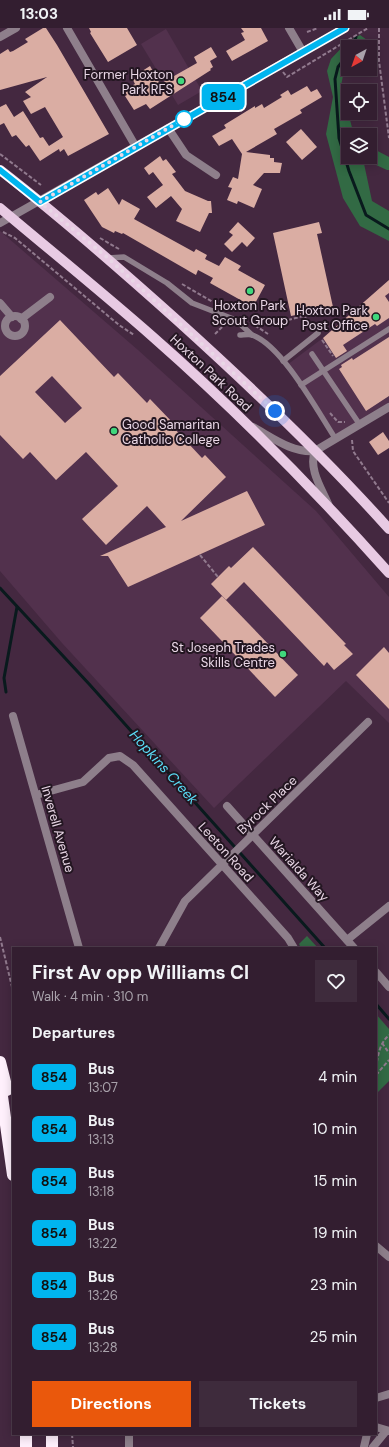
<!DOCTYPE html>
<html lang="en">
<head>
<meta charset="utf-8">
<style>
  body { margin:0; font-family:"DM Sans",sans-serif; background:#3e2b3c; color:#f1f3f6; height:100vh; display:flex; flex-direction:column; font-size:15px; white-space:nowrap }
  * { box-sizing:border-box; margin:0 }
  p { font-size:13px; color:#a9a2ab }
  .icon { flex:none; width:22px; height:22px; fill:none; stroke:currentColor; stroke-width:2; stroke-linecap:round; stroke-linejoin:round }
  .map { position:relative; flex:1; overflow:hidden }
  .drawer { position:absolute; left:12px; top:919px; width:365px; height:488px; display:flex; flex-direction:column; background:#331e30; border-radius:0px; box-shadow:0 2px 10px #0003,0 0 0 1px #4e3c4c }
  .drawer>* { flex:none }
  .badge { padding:0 8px; border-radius:6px; font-size:14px; line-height:26px }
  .needle { width:26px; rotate:220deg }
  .fabs { position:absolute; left:341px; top:12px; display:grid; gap:8px }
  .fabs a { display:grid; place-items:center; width:36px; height:36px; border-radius:0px; background:#331e30; box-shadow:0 2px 10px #0003,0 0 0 1px #4e3c4c; font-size:20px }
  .you { position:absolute; width:20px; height:20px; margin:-10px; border:3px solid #fff; border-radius:50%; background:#1a73e8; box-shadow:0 0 0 6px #1a73e833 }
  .map>.badge { position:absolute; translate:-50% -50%; box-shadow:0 0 0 2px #fff }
  h2 { padding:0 20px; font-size:15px; line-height:36px }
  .round { display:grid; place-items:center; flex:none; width:42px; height:42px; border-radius:0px; background:#3e2b3c }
  .overview { display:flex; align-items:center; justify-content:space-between; height:68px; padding:0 20px }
  h1 { font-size:19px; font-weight:700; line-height:30px }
  .button { display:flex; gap:8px; margin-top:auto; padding:8px 20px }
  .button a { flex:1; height:46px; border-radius:0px; background:#ea580c; color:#fff; font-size:16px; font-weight:700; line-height:46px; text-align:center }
  .button a+a { background:#3e2b3c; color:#f1f3f6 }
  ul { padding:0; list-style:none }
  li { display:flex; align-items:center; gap:12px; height:52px; padding:0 20px }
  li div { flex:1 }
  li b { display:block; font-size:15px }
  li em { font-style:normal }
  li .badge { min-width:44px; font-weight:700; text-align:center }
  .status { display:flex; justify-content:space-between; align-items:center; height:28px; padding:0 20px; background:#331e30; direction:ltr }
  .status svg { height:11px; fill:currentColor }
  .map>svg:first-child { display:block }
  .built { fill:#52314d }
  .green { fill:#326a44 }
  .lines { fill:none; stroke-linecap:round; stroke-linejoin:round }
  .stream { stroke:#091a1d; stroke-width:3 }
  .building { fill:#daada3; fill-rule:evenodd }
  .path { stroke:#917a8e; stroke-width:2; stroke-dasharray:4 2; stroke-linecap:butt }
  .service { stroke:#8e7f8b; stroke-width:5.5 }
  .minor { stroke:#8e7f8b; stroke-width:8 }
  .primary { stroke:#e8cae3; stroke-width:10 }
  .motorway { stroke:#fff0fc; stroke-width:12 }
  .line-casing { stroke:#fff; stroke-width:9 }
  .line { stroke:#00b5ef; stroke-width:6 }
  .walk { stroke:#e9d7e6; stroke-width:4; stroke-dasharray:0 7.2 }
  .poi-dot { fill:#40d77c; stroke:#231621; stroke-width:1.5 }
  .stop-dot { fill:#fff; stroke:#00b5ef; stroke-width:2 }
  .labels { text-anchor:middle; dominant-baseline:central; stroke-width:4; stroke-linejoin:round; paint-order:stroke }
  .poi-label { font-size:13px; fill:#e9d7e6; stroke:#231621; text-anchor:end }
  .street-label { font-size:13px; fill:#e9d7e6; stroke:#231621 }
  .water-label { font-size:14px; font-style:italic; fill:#5adef8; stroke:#231621 }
</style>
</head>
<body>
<div class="status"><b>13:03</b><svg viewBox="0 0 49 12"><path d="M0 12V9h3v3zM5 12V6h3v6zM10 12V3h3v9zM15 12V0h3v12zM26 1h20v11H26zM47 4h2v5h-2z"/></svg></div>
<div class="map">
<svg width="389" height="1419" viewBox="0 0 389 1419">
  <rect width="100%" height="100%" fill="#442840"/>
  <g class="built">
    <polygon points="166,1 202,63 178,77 141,16"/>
    <polygon points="0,203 138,322 316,483 389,569 389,695 346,653 214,780 62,615 0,543"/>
    <polygon points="389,252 389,379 335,410 287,337 323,310"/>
  </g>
  <g class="green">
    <polygon points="360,7 367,12 365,19 348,19 348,36 344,42 341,58 354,107 348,107 348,129 370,129 370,119 389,129 389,142 387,142 363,131 372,173 389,183 389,213 360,198 343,170 326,106 333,69 327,43 331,31 347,14"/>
    <polygon points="307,908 318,920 301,920 299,916"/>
    <polygon points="376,986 389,1001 389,1053 376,1066"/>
  </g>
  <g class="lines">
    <g class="stream">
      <polyline points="352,19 356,9"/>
      <polyline points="348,26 338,39 335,51 339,110 349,143 366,187 389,201"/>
      <polyline points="0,560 90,657 325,920"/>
      <polyline points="6,664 4,650 17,579"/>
      <polyline points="376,976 389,991"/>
    </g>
  </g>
  <g class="building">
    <polygon points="43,0 46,0 57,17 109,106 68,128 64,121 60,124 59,121 40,133 29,117 26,119 16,107 12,109 4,95 0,97 0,79 6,76 14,89 23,83 40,110 43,109 49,118 63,109 45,79 31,86 23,73 31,69 25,64 47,49 0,62 0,26 8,21 10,24 13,23 28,14 25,11"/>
    <polygon points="89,0 127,0 137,17 108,34 90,5 91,4"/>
    <polygon points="241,0 261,0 268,13 232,33 226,23 245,12 241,5 244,4"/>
    <polygon points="211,19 217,29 210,33 213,39 210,41 211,42 150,81 146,76 134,82 125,68 127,67 124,62 135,56 133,52 140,48 139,45 150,38 160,56 197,35 194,29"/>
    <polygon points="307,58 311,64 317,61 322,69 300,82 302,85 274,101 277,106 246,124 270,127 270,130 274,130 274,134 282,135 280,145 264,145 253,157 262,161 254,180 238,173 237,176 227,172 232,160 228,159 233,149 238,151 242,126 232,111 219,118 212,108 226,100 224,97 255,78 255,80 262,76 264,80 282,69 280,67 288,62 291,67"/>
    <polygon points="301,101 317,119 302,132 286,114"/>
    <polygon points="160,128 163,133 166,131 176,144 172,146 185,163 208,173 211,173 212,185 209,185 200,204 176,193 182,181 171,168 156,180 147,169 163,157 153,144 149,147 144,140"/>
    <polygon points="108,160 119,177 122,171 140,181 134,191 194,224 196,221 207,227 205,231 219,238 225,229 241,238 238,242 265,257 253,279 210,255 213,250 198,242 196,247 123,205 122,206 115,203 114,205 102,199 84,172 96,164 98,167"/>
    <polygon points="238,194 255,210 247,219 242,214 232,224 224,216 233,207 229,204"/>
    <polygon points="319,194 322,205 317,206 333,279 291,288 273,205"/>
    <polygon points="389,252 389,265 385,268 389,274 389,290 377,298 375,296 343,317 347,323 336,330 323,310"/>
    <path d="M60,292l54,57 4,-4 29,30 3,-4 24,25 -2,2 30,32 3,-3 21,22 -45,44 66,-30 18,34 -137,62 -20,-31h-8l66,-29 -19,-21 -41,39 -24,-26 36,-33 -32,-34 -30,28 -26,-28 -7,7 -23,-24v-59zM52,348l30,32 -17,15 -30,-31z"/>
    <polygon points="389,309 389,368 366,383 339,341 342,339 341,337 352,330 353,332"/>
    <polygon points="383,404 389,413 389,420 378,427 369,414"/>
    <polygon points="253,519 346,616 344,617 353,626 334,642 327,634 324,638 244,554 226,572 211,556 229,538 231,540"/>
    <polygon points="222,568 298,647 275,669 200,590"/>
    <polygon points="384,619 389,625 389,681 356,647"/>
  </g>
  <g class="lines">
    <g class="path">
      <polyline points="379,0 379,33 389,110"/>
      <polyline points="307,4 318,0"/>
      <polyline points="283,44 287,49 368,0"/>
      <polyline points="0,126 41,157"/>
      <polyline points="3,204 15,210 119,297 134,307"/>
      <polyline points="100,210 119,221"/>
      <polyline points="182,256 213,274"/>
      <polyline points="288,292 304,288 313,300"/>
      <polyline points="250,294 268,306"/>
      <polyline points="215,306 225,296"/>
      <polyline points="322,312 333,328"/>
      <polyline points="330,385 338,394 345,394"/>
      <polyline points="352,412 353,423 389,475"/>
      <polyline points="200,527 218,549"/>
      <polyline points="0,909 13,963"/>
      <polyline points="382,1015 389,1025"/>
      <path d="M376,1040c2,-12 3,-24 13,-33"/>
      <polyline points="376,1047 389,1032"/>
      <polyline points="72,1406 73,1419"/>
    </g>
    <g class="service">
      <polyline points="108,230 124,229 167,255 192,275 236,292 252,307"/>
      <path d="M240,307c3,0 9,-1 12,0 30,10 66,77 83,103"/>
      <polyline points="312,326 360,397"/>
      <polyline points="283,333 318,305"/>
      <polyline points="301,357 389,301"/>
    </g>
    <g class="minor">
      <polyline points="67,0 136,119"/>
      <polyline points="289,0 303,24"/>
      <polyline points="0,9 16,0"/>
      <polyline points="168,100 186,127 216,147"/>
      <polyline points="0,195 345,0"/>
      <polyline points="0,275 12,289"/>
      <circle cx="15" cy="298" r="10"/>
      <polyline points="21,291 50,269"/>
      <path d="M253,399c20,11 39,26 62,24l74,-44"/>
      <path d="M315,423c-7,18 7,38 14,55"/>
      <polyline points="13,688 79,920"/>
      <polyline points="36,767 83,754 109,730 120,728 133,737 288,910 294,920"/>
      <polyline points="227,778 354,920"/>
      <polyline points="347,912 389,878"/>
      <polyline points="159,920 185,873 368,694"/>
      <polyline points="376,944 389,959"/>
      <polyline points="376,1218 389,1229"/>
      <polyline points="376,1370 389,1366"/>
      <polyline points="376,1399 389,1403"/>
      <polyline points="129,1419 129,1406"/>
      <polyline points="364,1419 367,1406"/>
      <polyline points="373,1419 386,1403"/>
    </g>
    <g class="primary">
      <path d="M0,142c62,48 120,99 178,151 73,66 145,134 211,208"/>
      <path d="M0,180c51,43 103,85 153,129 83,73 162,153 236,236"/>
    </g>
    <g class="motorway">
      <polyline points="0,1034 7,1062"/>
      <polyline points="0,1054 13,1147"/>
      <polyline points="52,1406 52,1419"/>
      <polyline points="26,1419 26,1406"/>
    </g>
  </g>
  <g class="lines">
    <defs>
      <polyline id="line" points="0,142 40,174 345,0"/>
    </defs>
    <use href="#line" class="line-casing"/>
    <use href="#line" class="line"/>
    <polyline class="walk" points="184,91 40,174 108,230 275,383"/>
  </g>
  <g class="poi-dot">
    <circle cx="181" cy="53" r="4"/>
    <circle cx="250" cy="263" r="4"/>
    <circle cx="376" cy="289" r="4"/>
    <circle cx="114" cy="403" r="4"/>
    <circle cx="283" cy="626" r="4"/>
  </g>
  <circle class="stop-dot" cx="184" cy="91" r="8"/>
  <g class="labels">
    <g class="poi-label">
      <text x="173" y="46">Former Hoxton<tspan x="173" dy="15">Park RFS</tspan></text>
      <text x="250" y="277" text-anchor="middle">Hoxton Park<tspan x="250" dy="15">Scout Group</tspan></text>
      <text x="368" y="282">Hoxton Park<tspan x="368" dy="15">Post Office</tspan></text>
      <text x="122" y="396" text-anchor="start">Good Samaritan<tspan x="122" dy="15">Catholic College</tspan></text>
      <text x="275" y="619">St Joseph Trades<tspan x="275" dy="15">Skills Centre</tspan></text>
    </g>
    <g class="street-label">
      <text transform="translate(211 345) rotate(43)">Hoxton Park Road</text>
      <text transform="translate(267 777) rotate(-44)">Byrock Place</text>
      <text transform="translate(58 801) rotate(74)">Inverell Avenue</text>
      <text transform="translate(226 824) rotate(48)">Leeton Road</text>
      <text transform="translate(299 841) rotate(48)">Warialda Way</text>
    </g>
    <g class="water-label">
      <text transform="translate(164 739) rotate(48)">Hopkins Creek</text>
    </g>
  </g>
</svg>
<div class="fabs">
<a><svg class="needle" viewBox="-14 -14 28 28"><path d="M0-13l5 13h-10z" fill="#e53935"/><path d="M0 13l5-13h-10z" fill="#a9a2ab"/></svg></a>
<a><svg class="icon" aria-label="locate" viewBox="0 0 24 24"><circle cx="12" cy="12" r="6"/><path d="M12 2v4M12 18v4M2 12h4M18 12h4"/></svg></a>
<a><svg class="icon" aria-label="layers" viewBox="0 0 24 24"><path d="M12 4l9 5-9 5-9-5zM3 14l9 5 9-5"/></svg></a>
</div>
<div class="you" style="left:275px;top:383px"></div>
<b class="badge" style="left:223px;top:69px;background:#00b5ef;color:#111">854</b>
<section class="drawer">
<div class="overview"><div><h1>First Av opp Williams Cl</h1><p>Walk · 4 min · 310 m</p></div><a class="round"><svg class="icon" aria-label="heart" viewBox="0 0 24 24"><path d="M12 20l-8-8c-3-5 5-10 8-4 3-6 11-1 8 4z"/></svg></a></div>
<h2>Departures</h2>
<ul>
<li><span class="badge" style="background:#00b5ef;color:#111">854</span><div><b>Bus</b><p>13:07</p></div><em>4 min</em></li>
<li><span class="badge" style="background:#00b5ef;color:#111">854</span><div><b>Bus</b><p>13:13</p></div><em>10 min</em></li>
<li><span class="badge" style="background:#00b5ef;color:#111">854</span><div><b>Bus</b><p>13:18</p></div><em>15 min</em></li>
<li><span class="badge" style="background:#00b5ef;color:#111">854</span><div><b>Bus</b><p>13:22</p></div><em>19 min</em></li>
<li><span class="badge" style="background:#00b5ef;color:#111">854</span><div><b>Bus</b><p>13:26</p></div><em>23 min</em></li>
<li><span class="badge" style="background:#00b5ef;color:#111">854</span><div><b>Bus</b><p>13:28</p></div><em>25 min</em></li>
</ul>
<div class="button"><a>Directions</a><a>Tickets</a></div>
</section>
</div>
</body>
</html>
